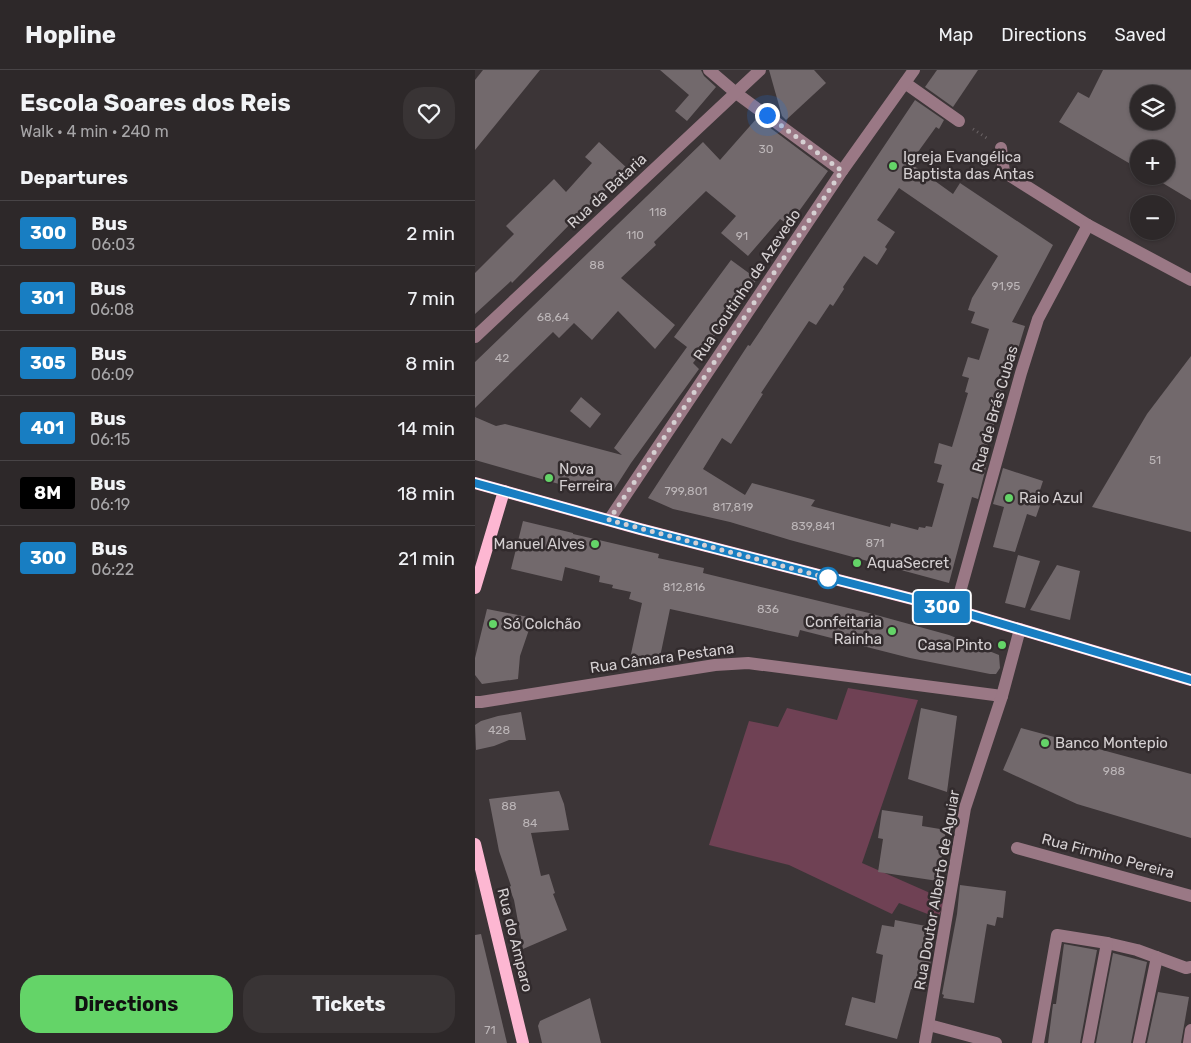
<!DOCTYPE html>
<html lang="en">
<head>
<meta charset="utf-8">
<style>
  body { margin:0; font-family:Rubik,sans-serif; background:#393435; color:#f1f3f6; height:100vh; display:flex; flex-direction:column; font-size:19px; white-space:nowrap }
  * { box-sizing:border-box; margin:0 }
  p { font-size:16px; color:#a7a6a8 }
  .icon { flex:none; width:28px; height:28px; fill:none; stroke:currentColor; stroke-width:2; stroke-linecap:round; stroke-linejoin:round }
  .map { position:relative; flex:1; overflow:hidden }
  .drawer { display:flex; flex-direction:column; background:#2d2829; width:475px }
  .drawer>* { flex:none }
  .badge { padding:0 10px; border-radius:4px; font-size:18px; line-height:32px }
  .controls { position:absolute; left:655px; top:15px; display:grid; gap:10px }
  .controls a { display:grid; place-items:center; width:45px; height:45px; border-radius:50%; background:#2d2829; box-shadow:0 1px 4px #0004,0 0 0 1px #484446; font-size:25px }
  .you { position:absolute; width:25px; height:25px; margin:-12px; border:4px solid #fff; border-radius:50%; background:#1a73e8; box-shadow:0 0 0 8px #1a73e833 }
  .map>.badge { position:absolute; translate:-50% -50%; box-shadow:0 0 0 2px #fff }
  h2 { padding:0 20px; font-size:19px; line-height:45px }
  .round { display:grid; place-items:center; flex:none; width:52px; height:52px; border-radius:20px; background:#393435 }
  .headline { display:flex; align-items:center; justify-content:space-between; height:85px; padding:0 20px }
  h1 { font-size:24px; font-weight:700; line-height:38px }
  .action { display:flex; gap:10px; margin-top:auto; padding:10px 20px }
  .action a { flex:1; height:58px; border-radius:20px; background:#64d468; color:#111; font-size:20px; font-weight:700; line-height:58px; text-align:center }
  .action a+a { background:#393435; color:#f1f3f6 }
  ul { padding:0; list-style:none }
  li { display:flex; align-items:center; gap:15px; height:65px; padding:0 20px; border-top:1px solid #484446 }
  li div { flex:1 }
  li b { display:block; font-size:19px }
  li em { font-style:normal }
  li .badge { min-width:55px; font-weight:700; text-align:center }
  header { display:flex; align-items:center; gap:30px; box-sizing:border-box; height:70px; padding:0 25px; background:#2d2829; border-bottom:1px solid #484446 }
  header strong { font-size:24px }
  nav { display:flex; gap:28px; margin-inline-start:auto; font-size:18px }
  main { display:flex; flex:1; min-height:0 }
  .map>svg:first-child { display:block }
  .green { fill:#6f4154 }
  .building { fill:#72696c; fill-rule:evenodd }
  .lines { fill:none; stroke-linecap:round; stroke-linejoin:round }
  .path { stroke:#6c6567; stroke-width:3; stroke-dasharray:1 4; stroke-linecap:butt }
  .minor { stroke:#9a7885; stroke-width:12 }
  .major { stroke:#fdb7d2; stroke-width:12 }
  .line-casing { stroke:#fff; stroke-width:11 }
  .line { stroke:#187ec2; stroke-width:8 }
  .walk { stroke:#d5d0d2; stroke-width:5; stroke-dasharray:0 9 }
  .poi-dot { fill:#64d468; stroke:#322b2d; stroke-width:2 }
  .stop-dot { fill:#fff; stroke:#187ec2; stroke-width:2.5 }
  .labels { text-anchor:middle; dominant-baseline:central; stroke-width:5; stroke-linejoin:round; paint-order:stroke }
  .number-label { font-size:12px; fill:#bcb6b8 }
  .poi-label { font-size:15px; fill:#d5d0d2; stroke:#322b2d; text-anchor:start }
  .street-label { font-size:15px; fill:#d5d0d2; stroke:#322b2d }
</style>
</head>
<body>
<header>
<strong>Hopline</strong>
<nav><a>Map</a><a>Directions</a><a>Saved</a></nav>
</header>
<main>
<section class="drawer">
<div class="headline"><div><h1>Escola Soares dos Reis</h1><p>Walk · 4 min · 240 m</p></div><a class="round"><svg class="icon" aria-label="heart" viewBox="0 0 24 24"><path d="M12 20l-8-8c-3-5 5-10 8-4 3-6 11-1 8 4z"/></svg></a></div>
<h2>Departures</h2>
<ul>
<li><span class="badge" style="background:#187ec2;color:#fff">300</span><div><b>Bus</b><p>06:03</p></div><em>2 min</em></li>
<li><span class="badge" style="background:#187ec2;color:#fff">301</span><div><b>Bus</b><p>06:08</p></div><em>7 min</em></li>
<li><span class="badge" style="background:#187ec2;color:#fff">305</span><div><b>Bus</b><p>06:09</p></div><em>8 min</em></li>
<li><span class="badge" style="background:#187ec2;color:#fff">401</span><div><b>Bus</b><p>06:15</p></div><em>14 min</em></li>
<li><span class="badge" style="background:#000;color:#fff">8M</span><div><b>Bus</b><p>06:19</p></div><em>18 min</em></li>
<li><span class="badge" style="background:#187ec2;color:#fff">300</span><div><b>Bus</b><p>06:22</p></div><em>21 min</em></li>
</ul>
<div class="action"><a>Directions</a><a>Tickets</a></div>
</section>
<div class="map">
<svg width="716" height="973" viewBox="0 0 716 973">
  <rect width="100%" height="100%" fill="#3c3537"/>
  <polygon class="green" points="373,618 443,630 387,793 471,830 463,848 424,833 417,844 314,795 234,775 274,651 303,657 312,638 362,650"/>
  <g class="building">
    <polygon points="8,0 65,0 0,80 0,10"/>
    <polygon points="185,0 226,0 229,6 241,17 212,51 200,41 214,25"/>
    <polygon points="294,0 339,0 351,13 311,50 307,46"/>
    <polygon points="462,0 503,0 478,37 450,17"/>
    <path d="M628,0h88v130l-40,-24h15v-27h-27v20l-80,-47 19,-30 11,6zM664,24h27v27h-27z"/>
    <path d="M440,30l29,20 -5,9 -3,-2 -26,36 43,31 7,-11 93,62 -41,77 13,4 -11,36 -2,-1 -29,101 4,1 -9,36 -6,-2 -23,86 -159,-43 -60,-18 -57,-13 -25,-11 100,-153 2,1zM424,118l99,68 -26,42 -4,12 7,2 -4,11 18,6 -10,31 -11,-3 -6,19 7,2 -4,14 3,1 -16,54 -13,-4 -5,20 8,2 -5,17 7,2 -12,43 -6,-1 -1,2 -6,-1 -1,3 -27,-7 -1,4 -79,-21 4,-6 -63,-17 -7,12 -42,-26 19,-31 9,6 32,-50 -2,-1 48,-72 7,4 14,-21 3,2 11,-17 -1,-2 21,-31 13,9 10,-16 -2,-2 10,-15 -18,-12z"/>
    <polygon points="282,48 353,101 314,155 305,149 273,186 246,163 261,146 231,121 179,172 181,175 146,208 200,255 180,279 143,241 117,270 99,253 84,268 78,262 0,338 0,292 228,72 245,90"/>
    <polygon points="124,72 153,99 107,142 37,213 36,211 0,244 0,203 39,164 31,156 79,109 91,122 117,93 110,87"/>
    <polygon points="256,190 282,209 247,257 218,293 224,299 156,393 138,421 85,410 84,414 0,390 0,347 21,356 30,354 147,385 139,378 212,277 199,267"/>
    <polygon points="716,286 716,462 617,437 672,344"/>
    <polygon points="106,327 126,344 115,358 95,341"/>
    <polygon points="528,398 568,411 562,429 567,430 561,447 552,444 540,482 518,477 529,437 518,434"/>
    <polygon points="48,451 98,463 98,464 184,484 183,488 229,498 228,503 394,543 474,565 524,585 525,598 521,604 515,604 435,588 325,560 323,567 195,539 185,587 154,593 167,533 154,529 156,522 137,518 138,515 124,512 125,506 90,497 87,511 36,499"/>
    <polygon points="543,485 565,491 550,538 530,533"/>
    <polygon points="582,495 605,501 595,550 555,540"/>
    <polygon points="12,539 58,548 45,586 43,609 7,614 0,605 0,588"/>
    <polygon points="446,638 482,646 472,722 433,709"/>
    <polygon points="46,642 51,670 34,670 19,676 1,680 0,655 6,651 23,646"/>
    <polygon points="546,658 716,704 716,768 602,734 528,700"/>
    <polygon points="84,721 89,734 94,760 56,763 66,806 74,804 80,823 78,824 92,860 48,879 39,830 34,817 36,816 24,781 14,729"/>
    <polygon points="407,740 448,746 447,756 471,760 463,811 403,802 408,769 403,768"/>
    <polygon points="485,815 531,821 528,848 522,847 520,856 512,854 499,933 468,928 469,925 467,924 482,844"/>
    <polygon points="420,850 461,858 451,921 436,919 422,969 370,955 377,927 400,933 408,885 401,883 407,855 419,857"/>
    <polygon points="6,864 23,935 32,973 0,973 0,865"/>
    <polygon points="589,874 622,880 605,973 573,973 578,934 581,934"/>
    <polygon points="638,883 672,892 656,973 621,973"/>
    <polygon points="683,922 714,927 706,973 672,973"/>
    <polygon points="115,928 126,973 67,973 63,956 65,951"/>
  </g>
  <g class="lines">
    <polyline class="path" points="498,59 513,69"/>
    <g class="minor">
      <polyline points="234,0 261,23 367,101"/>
      <polyline points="430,13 484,51"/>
      <polyline points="526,78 529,102 613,155 716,210"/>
      <polyline points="0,267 285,0"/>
      <polyline points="134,450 367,101 439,0"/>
      <polyline points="480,540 546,303 563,249 613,155"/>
      <polyline points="0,632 6,632 240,595 273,593 527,626"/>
      <polyline points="542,778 716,826"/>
      <polyline points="454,955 521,973"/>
      <polyline points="450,973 490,738 527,626 545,559"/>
      <polyline points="563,973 582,865 632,873 662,880 711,898 716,897"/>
      <polyline points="613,973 632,873"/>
      <polyline points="664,973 682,887"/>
      <polyline points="714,973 716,960"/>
    </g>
    <g class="major">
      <polyline points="0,413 165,459 480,540 716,610"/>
      <polyline points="0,518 29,421"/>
      <polyline points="0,774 48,973"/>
    </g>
  </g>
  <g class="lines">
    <defs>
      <polyline id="line" points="0,413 165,459 480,540 716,610"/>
    </defs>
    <use href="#line" class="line-casing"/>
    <use href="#line" class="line"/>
    <polyline class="walk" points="292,45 367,101 134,450 353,508"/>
  </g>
  <g class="poi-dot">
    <circle cx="418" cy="96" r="5"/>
    <circle cx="74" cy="408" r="5"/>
    <circle cx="534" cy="428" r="5"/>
    <circle cx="120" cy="474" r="5"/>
    <circle cx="382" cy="493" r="5"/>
    <circle cx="18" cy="554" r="5"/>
    <circle cx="417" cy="561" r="5"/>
    <circle cx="527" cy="575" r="5"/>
    <circle cx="570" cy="673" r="5"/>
  </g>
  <circle class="stop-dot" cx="353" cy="508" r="10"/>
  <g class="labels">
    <g class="number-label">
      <text x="291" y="79">30</text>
      <text x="183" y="142">118</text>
      <text x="160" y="165">110</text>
      <text x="267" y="166">91</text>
      <text x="122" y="195">88</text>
      <text x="531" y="216">91,95</text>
      <text x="78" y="247">68,64</text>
      <text x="27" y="288">42</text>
      <text x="680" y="390">51</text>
      <text x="211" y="421">799,801</text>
      <text x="258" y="437">817,819</text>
      <text x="338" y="456">839,841</text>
      <text x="400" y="473">871</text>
      <text x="209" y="517">812,816</text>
      <text x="293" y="539">836</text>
      <text x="24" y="660">428</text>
      <text x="639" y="701">988</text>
      <text x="34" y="736">88</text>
      <text x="55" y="753">84</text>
      <text x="15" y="960">71</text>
    </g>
    <g class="poi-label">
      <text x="428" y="87">Igreja Evangélica<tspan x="428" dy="17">Baptista das Antas</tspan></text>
      <text x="84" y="399">Nova<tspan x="84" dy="17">Ferreira</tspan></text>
      <text x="544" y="428">Raio Azul</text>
      <text x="110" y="474" text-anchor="end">Manuel Alves</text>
      <text x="392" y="493">AquaSecret</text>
      <text x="407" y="552" text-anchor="end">Confeitaria<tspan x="407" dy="17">Rainha</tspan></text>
      <text x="28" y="554">Só Colchão</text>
      <text x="517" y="575" text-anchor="end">Casa Pinto</text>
      <text x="580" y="673">Banco Montepio</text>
    </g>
    <g class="street-label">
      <text transform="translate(132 121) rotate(-43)">Rua da Bataria</text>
      <text transform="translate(272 215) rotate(-56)">Rua Coutinho de Azevedo</text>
      <text transform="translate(520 339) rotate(-74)">Rua de Brás Cubas</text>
      <text transform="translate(187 588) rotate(-8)">Rua Câmara Pestana</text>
      <text transform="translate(633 786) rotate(15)">Rua Firmino Pereira</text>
      <text transform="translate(462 820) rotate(-80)">Rua Doutor Alberto de Aguiar</text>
      <text transform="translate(40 870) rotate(76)">Rua do Amparo</text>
    </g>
  </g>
</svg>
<div class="controls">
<a><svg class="icon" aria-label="layers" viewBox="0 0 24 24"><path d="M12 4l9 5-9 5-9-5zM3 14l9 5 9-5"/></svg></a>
<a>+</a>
<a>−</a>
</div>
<div class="you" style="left:292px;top:45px"></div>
<b class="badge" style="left:467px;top:537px;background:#187ec2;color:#fff">300</b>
</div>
</main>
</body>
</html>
